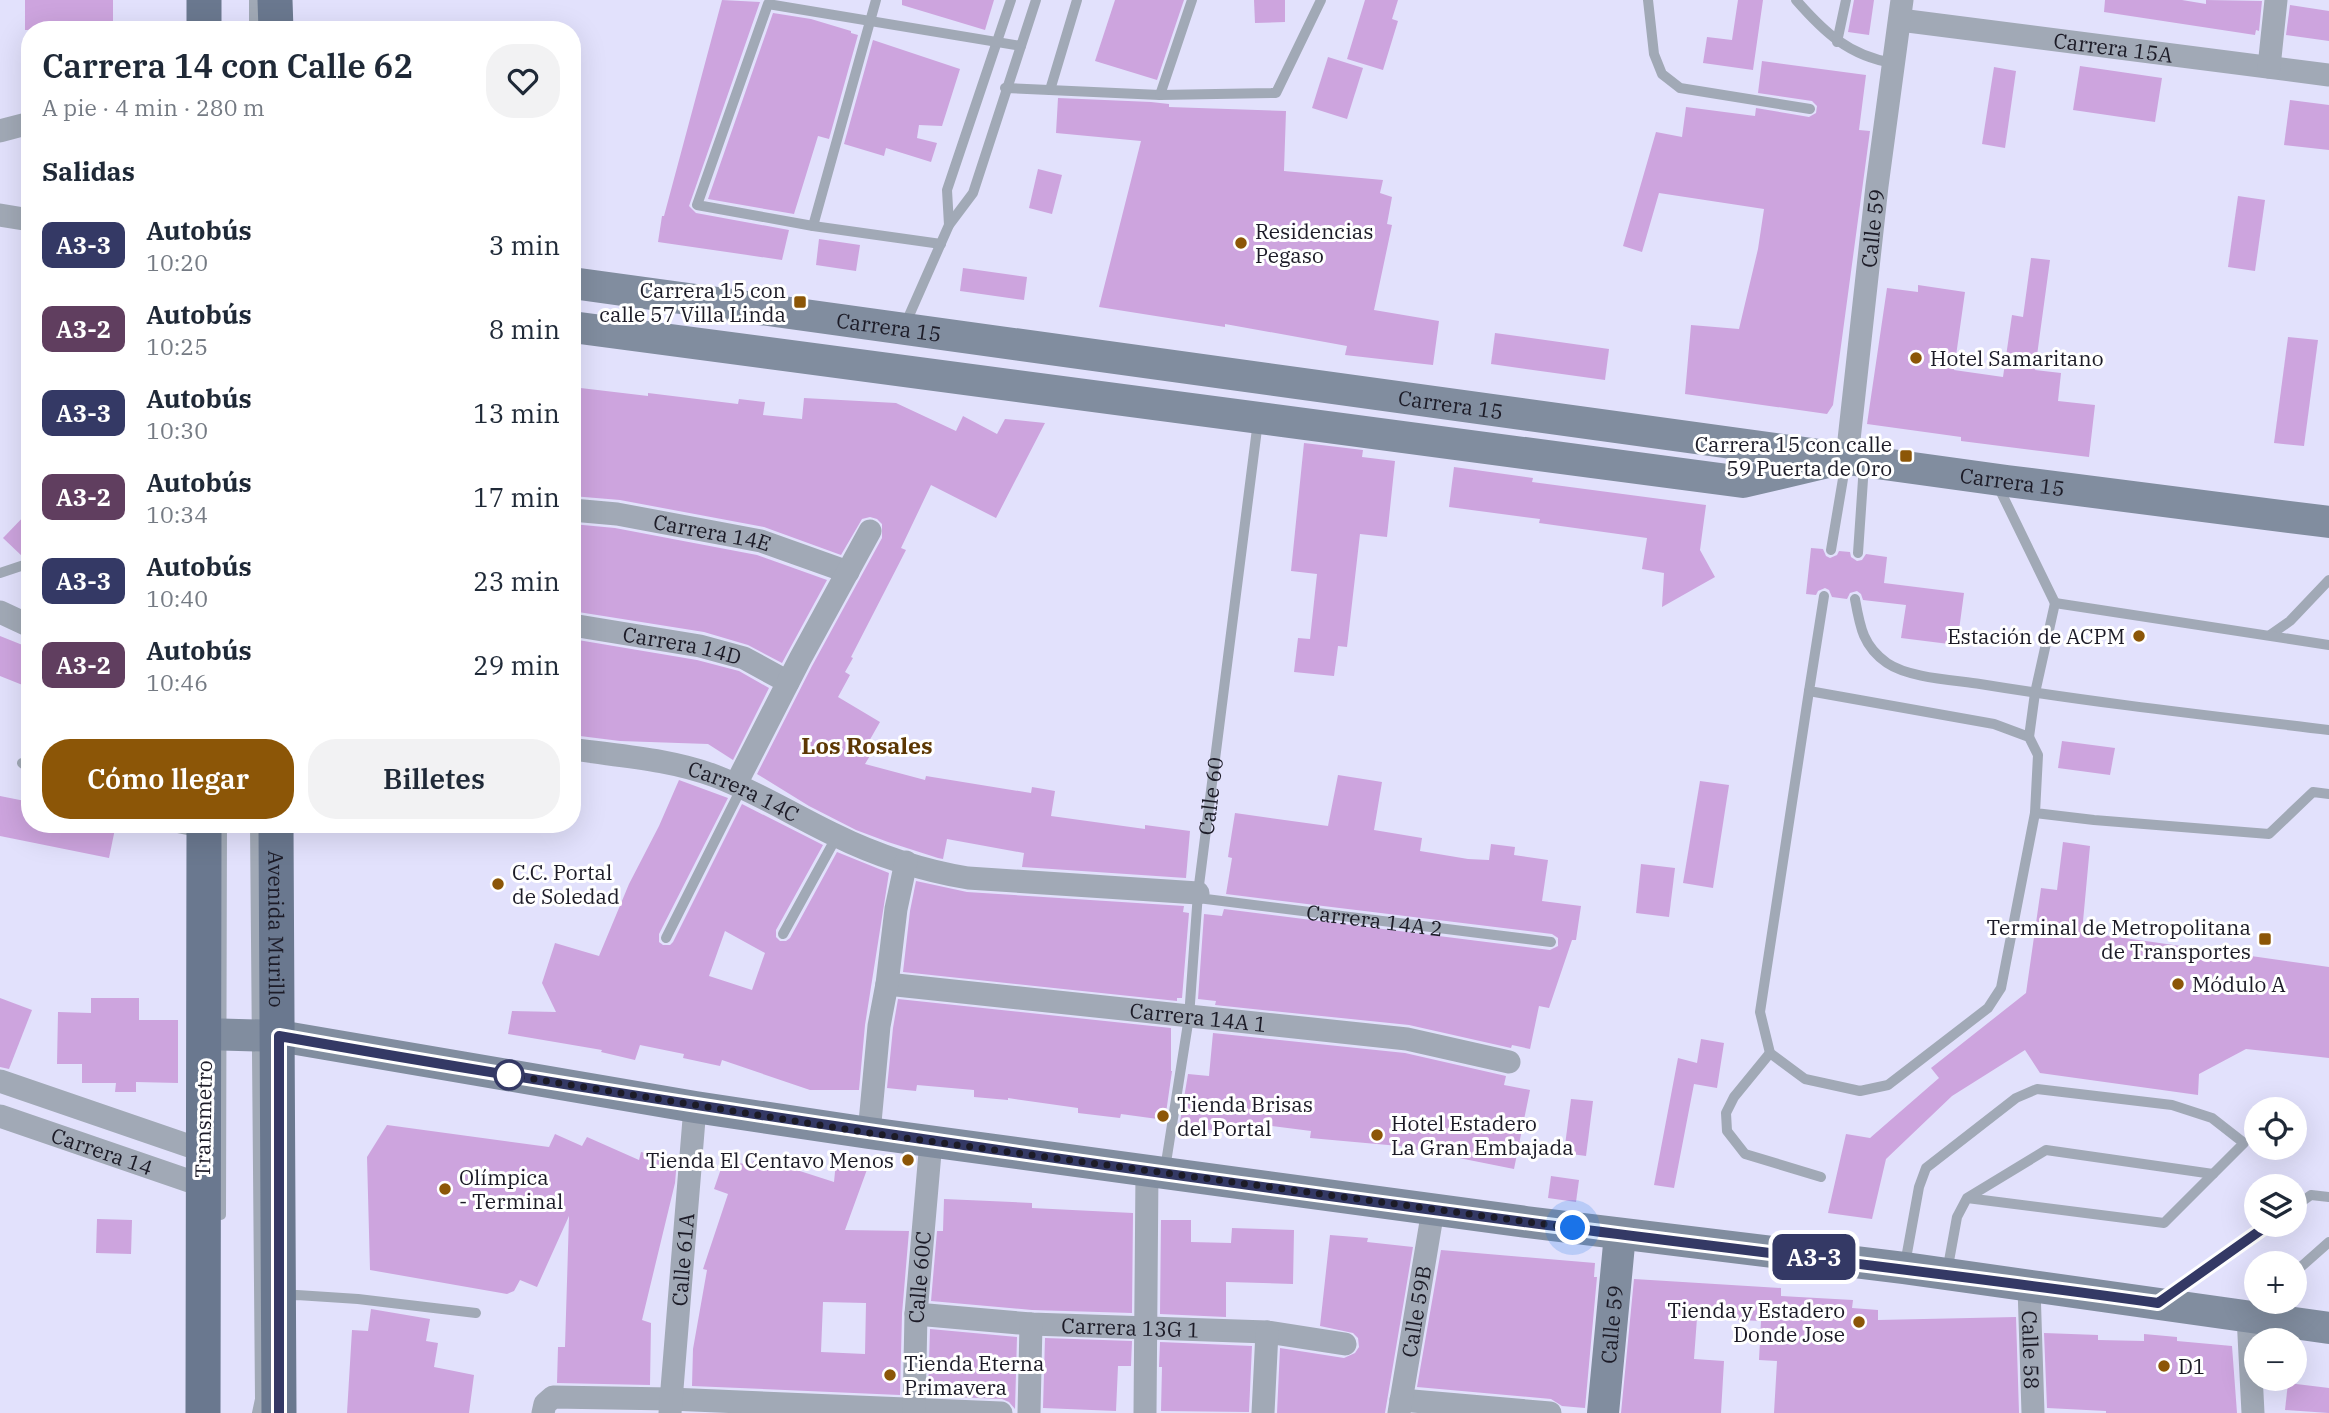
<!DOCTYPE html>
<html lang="es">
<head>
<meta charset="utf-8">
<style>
  body { margin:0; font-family:"IBM Plex Serif",serif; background:#f2f2f3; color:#1f2937; height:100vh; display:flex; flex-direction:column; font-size:26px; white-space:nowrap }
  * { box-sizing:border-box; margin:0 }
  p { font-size:23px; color:#747a83 }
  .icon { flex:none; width:38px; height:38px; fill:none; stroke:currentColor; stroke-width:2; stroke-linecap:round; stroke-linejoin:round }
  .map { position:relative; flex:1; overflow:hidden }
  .side { position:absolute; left:21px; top:21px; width:560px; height:812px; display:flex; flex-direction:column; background:#fff; border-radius:28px; box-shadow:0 7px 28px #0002 }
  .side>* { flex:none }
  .badge { padding:0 14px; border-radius:10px; font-size:24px; line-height:46px }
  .buttons { position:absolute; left:2244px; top:1097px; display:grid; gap:14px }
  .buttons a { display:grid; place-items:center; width:63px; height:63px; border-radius:50%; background:#fff; box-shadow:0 7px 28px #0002; font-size:35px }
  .you { position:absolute; width:35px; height:35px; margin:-18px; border:5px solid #fff; border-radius:50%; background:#1a73e8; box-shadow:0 0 0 10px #1a73e833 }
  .map>.badge { position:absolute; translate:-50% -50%; box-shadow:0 0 0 4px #fff }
  h2 { padding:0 21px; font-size:26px; line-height:63px }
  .round { display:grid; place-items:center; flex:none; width:74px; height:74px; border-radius:28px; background:#f2f2f3 }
  .head { display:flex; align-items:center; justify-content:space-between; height:119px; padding:0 21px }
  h1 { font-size:33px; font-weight:600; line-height:52px }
  .button { display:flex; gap:14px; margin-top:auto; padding:14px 21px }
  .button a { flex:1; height:80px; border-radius:28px; background:#8c5607; color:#fff; font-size:28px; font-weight:600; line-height:80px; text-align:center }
  .button a+a { background:#f2f2f3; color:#1f2937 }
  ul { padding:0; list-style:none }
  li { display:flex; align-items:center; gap:21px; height:84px; padding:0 21px }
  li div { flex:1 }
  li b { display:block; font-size:26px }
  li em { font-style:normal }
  li .badge { min-width:77px; font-weight:700; text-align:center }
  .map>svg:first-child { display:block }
  .building { fill:#cda4de; fill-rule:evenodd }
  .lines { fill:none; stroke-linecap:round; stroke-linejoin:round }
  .lane { stroke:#a1a9b6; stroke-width:10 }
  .street { stroke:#a1a9b6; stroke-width:23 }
  .secondary { stroke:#818d9f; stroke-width:32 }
  .primary { stroke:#6a788f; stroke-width:35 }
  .line-casing { stroke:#fff; stroke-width:16 }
  .line { stroke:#343965; stroke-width:10 }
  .walk { stroke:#1c1b27; stroke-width:7; stroke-dasharray:0 12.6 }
  .poi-dot { fill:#8c5607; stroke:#fff; stroke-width:2.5 }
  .stop-dot { fill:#fff; stroke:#343965; stroke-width:3.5 }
  .labels { text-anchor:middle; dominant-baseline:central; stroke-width:6; stroke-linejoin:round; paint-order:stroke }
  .street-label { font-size:21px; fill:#1c1b27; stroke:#fff }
  .poi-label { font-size:21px; fill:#1c1b27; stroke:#fff; text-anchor:start }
  .neighbourhood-label { font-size:23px; font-weight:bold; fill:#5d3804; stroke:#fff }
</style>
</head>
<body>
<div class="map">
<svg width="2329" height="1413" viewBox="0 0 2329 1413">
  <rect width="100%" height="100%" fill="#e2e1fc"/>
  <g class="building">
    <rect x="25" y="0" width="88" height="30"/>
    <polygon points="722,0 760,2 689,206 696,213 789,230 782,260 658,242 662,216 664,216"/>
    <polygon points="902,0 994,0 985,30 902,5"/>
    <polygon points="1115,0 1184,0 1157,80 1095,61"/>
    <polygon points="1254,0 1285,0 1285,22 1255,23"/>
    <polygon points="1365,0 1398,0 1392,19 1398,21 1383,70 1347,59"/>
    <polygon points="1738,0 1763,0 1753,70 1703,63 1707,37 1732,40"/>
    <polygon points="1854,0 1874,0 1869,35 1848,32"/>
    <polygon points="2105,0 2182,0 2206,4 2206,0 2262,1 2259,31 2256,30 2255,35 2104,12"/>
    <polygon points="2290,5 2329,11 2329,41 2286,35"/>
    <polygon points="773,13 811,19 851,31 851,33 858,35 829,139 818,136 794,214 708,199"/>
    <polygon points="873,40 960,69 942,126 919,125 917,138 937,143 931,162 886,148 884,156 844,144"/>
    <polygon points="1328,57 1363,68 1347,119 1312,108"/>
    <polygon points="1762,61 1866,75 1859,130 1870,131 1833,405 1827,414 1685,394 1691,325 1739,329 1758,249 1764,209 1659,193 1642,252 1623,246 1656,132 1682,137 1686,107 1755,116 1756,108 1809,117 1816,113 1817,106 1812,101 1758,93"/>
    <polygon points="2080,66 2162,78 2155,122 2073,110"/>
    <polygon points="1994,67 2016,71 2005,148 1982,144"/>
    <polygon points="1058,98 1151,102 1169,104 1169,107 1286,111 1284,171 1383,180 1380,193 1392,197 1387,224 1392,225 1374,310 1439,321 1433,365 1345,355 1347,346 1225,324 1225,327 1099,307 1141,141 1056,133"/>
    <polygon points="2290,100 2329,105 2329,150 2284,145"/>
    <polygon points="1038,169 1062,175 1052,214 1029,208"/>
    <polygon points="2238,196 2265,200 2255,271 2228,267"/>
    <polygon points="819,239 860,245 856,271 816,265"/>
    <polygon points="2031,258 2050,260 2035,370 2061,373 2058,401 2095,405 2089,457 1961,441 1961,437 1867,424 1887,288 1918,292 1918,285 1965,292 1954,370 2003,377 2012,315 2023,317"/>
    <polygon points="963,268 1027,277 1024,300 960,291"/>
    <polygon points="1495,333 1609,349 1605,380 1491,364"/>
    <polygon points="2288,337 2318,340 2304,446 2274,443"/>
    <polygon points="572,387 648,396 648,393 738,404 739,399 765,402 763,415 802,419 804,398 896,403 956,431 963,416 997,434 1005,419 1045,423 996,518 931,485 901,548 906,550 851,657 853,658 845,672 850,675 838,697 880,722 864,750 871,754 865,764 925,780 926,776 1031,793 1032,787 1055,791 1051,816 1145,829 1145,825 1190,831 1186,878 1022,867 1024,853 947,839 943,859 938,858 888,842 856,830 809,806 757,774 812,666 882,538 882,524 877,519 870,517 862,519 841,555 764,527 620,500 572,496"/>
    <polygon points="1304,443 1363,450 1362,457 1395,461 1387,537 1360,534 1347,647 1338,646 1334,676 1294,672 1298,638 1310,639 1317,574 1291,571"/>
    <polygon points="1454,467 1533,478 1532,482 1706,505 1700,550 1715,577 1662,607 1664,573 1642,569 1647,538 1539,523 1540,519 1449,507"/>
    <polygon points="30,510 30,555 23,557 3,538"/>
    <polygon points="572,524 615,528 757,555 827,580 782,663 748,645 704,632 572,611"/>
    <polygon points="1811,548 1823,549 1826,556 1830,558 1837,555 1839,551 1850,552 1851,557 1857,561 1862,560 1866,554 1887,557 1884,583 1964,593 1957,645 1901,638 1906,605 1863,600 1861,594 1857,591 1850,593 1847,599 1832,597 1829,590 1825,588 1818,591 1816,595 1806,594"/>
    <polygon points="0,636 30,648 30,688 0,676"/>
    <polygon points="572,639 697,660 739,671 769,688 733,760 708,744 620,741 572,735"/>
    <polygon points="2062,741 2115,748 2110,775 2058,768"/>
    <polygon points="1338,775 1382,782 1374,830 1422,838 1420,851 1468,859 1489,860 1491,844 1515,847 1514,855 1548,860 1542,901 1581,906 1576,940 1572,940 1549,1008 1539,1006 1530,1049 1512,1045 1511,1048 1409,1025 1215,1005 1216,1001 1198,999 1204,914 1222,916 1224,909 1550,950 1558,946 1558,938 1552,934 1226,894 1232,858 1228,857 1235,813 1328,826"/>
    <path d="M679,780l49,18 -69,136v8l4,3h7l3,-3 69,-138 81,41 -47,85v7l4,4h6l4,-3 47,-86 52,21 -24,152 -6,65h-49l-88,-30 -2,6 -37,-8 1,-4 -44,-9 -5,15 -34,-8 1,-2 -94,-16 4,-23 44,1 -14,-29 13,-40 44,13 30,-72 30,-58zM725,931l40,22 -13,37 -43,-14z"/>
    <polygon points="1700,781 1729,785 1713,888 1683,883"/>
    <polygon points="0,796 30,802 30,824 116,824 109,858 0,836"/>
    <polygon points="2063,842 2090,846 2082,932 2329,967 2329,1058 2246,1049 2199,1074 2198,1095 2040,1073 2025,1050 1952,1096 1886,1159 1872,1219 1828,1213 1846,1134 1870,1138 1939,1078 1931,1068 2026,993 2041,888 2057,890"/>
    <polygon points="1641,864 1675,868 1669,917 1636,913"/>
    <polygon points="916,881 967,892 1184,906 1183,912 1189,913 1182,998 1177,998 1177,1001 903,972 910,911"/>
    <polygon points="0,998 32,1010 9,1069 0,1067"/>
    <polygon points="91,998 139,998 139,1020 178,1020 178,1083 136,1082 136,1092 115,1092 116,1083 82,1083 82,1064 57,1064 58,1012 91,1013"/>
    <polygon points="898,999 1171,1028 1171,1071 1172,1071 1165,1120 1121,1114 1120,1118 1078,1113 1078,1108 1008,1098 1008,1100 974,1097 974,1090 917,1085 916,1091 887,1088 893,1028"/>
    <polygon points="1213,1033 1405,1053 1506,1076 1504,1085 1530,1090 1514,1169 1399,1146 1310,1138 1311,1131 1265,1125 1264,1131 1216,1127 1216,1131 1192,1127 1193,1124 1180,1122 1188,1074 1209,1076"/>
    <polygon points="1701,1039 1724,1043 1717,1088 1694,1084 1674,1188 1654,1185 1678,1058 1697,1063"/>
    <polygon points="1571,1099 1593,1101 1586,1156 1564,1153"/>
    <polygon points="387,1125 549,1147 555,1134 582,1146 587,1137 639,1160 641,1152 677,1160 675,1183 642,1320 651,1323 650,1385 557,1383 558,1347 565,1347 569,1216 537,1287 520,1280 514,1291 507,1294 370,1270 367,1157"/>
    <path d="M725,1157l26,10 2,-6 20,7 2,-5 59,19 2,-20 33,2 -24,66 64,1 -7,83 -2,81 -208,-9 1,-37 14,-79 -4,-1 25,-75 -14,-5zM823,1302l43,1 -1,51 -44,-2z"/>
    <polygon points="1551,1176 1579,1180 1576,1202 1548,1198"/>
    <polygon points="944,1199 1032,1203 1032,1208 1133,1213 1132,1313 1032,1310 931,1301 937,1231 943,1231"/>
    <polygon points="97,1219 132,1220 131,1254 96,1253"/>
    <polygon points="1161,1220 1191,1220 1191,1242 1231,1243 1232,1228 1294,1230 1293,1284 1226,1282 1226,1317 1160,1314"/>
    <polygon points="1330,1235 1368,1238 1367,1242 1413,1247 1385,1413 1277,1413 1280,1348 1344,1358 1355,1353 1359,1347 1358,1338 1353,1333 1320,1326"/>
    <polygon points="1441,1250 1595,1263 1594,1277 1597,1277 1585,1408 1562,1406 1551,1399 1417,1387"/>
    <polygon points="1634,1279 1781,1288 1781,1296 1853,1300 1852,1308 1878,1310 1878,1320 2016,1317 2019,1413 1774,1413 1777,1361 1759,1360 1761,1321 1697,1318 1694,1359 1724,1361 1721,1413 1621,1413"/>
    <polygon points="371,1309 430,1319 426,1341 438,1343 434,1367 474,1375 469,1413 347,1413 352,1330 368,1331"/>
    <polygon points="930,1329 1017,1337 1015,1409 1009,1402 1002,1399 928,1396"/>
    <polygon points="2044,1333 2098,1335 2098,1340 2144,1341 2144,1334 2177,1337 2177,1341 2232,1346 2237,1413 2106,1413 2106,1411 2047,1408"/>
    <polygon points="1045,1338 1132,1341 1131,1366 1118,1366 1116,1411 1043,1408"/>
    <polygon points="1160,1342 1252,1346 1249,1412 1161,1411 1162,1367 1159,1367"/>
    <polygon points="2288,1383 2329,1388 2329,1413 2285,1410"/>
  </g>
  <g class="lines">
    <g class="lane">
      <polyline points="1648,0 1654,54 1662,74 1680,88 1810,109"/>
      <path d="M1796,0c28,32 53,56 97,63"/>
      <polyline points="254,30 254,0"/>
      <polyline points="1837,42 1846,0"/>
      <polyline points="1005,88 1160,95 1192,0"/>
      <polyline points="1050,90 1077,0"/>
      <polyline points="1160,95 1276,93 1321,0"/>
      <polyline points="949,225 947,190 1011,0"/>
      <polyline points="813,226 876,0"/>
      <polyline points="941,244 813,226 697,205 768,4 1021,46"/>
      <polyline points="904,327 949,225 973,193 1036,0"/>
      <polyline points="1997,484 2055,603"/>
      <polyline points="1831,550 1846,461"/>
      <polyline points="1858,553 1864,465"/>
      <polyline points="0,573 30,563"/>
      <polyline points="1824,596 1809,691 1994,724 2029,737 2038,755 2035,813 2094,820 2269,834 2313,792 2329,794"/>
      <path d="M1855,599c5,28 8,47 32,64 22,15 67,17 93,21 116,19 233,32 349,46"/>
      <polyline points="2270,635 2290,621 2329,580"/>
      <polyline points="1809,691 1760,1012 1770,1053 1805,1079 1860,1091 1888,1085 1988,1008 2001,988 2035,813"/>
      <polyline points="2029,737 2035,693 2055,603 2329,645"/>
      <polyline points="22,763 30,769"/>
      <polyline points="158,824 198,832"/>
      <polyline points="255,824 260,1399 257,1413"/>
      <path id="s1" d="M1198,898l353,44"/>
      <polyline points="783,934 837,836"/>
      <polyline points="666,938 742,787"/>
      <polyline points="1770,1053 1734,1097 1726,1113 1727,1131 1745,1154 1821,1177"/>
      <path id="s2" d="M1165,1169l24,-152 9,-124 60,-472"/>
      <polyline points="2294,1207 2311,1195 2329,1197"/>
      <polyline points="221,1215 222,824"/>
      <polyline points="1905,1264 1919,1187 1926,1168 2016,1098 2037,1089 2172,1105 2212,1118 2244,1143 2213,1174"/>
      <polyline points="1947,1272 1957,1217 1967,1198 2046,1150 2213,1174 2164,1223 1967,1198"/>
      <polyline points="2294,1273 2329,1242"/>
      <polyline points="283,1297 297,1295 358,1299 476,1313"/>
      <polyline points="2166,1297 2268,1225"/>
    </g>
    <g class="street">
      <path id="s3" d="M1900,20l429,55"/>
      <polyline points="2269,67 2276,0"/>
      <polyline points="0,131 30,123"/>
      <polyline points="0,215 30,220"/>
      <path id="s4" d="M1847,458l30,-272 25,-186"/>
      <path id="s5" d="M572,510l45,4 144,27 87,31"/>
      <polyline points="0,612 30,626"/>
      <path id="s6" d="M572,625l128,21 44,12 44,24"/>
      <path id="s7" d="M572,749c47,7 98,10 143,27 42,16 80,40 120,59 40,20 89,36 133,43l230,15"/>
      <polyline points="736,784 800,659 870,531"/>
      <path id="s8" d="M887,984l520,55 102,23"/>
      <polyline points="0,1081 204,1151"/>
      <path id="s9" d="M0,1116l204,70"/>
      <polyline points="869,1133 879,1026 887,984 896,909 906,862"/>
      <path id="s10" d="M2029,1287l4,126"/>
      <path id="s11" d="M916,1314l115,10 236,8 78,12"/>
      <polyline points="2248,1316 2253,1413"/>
      <polyline points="1401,1400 1550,1413"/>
      <polyline points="543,1413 545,1404 553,1397 670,1399 1001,1413"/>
      <path id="s12" d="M670,1413l25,-306"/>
      <path id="s13" d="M914,1413l2,-99 15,-173"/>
      <polyline points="1029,1413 1031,1324"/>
      <polyline points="1145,1413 1147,1171"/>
      <polyline points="1263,1413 1267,1332"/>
      <path id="s14" d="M1399,1413l34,-203"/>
    </g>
    <g class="secondary">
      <path id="s15" d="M572,283l1435,198 322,41"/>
      <polyline points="572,327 1743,482 1828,462"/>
      <polyline points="204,1034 279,1036 695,1107 869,1133 1526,1222 1904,1268 2329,1328"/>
      <path id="s16" d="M1603,1413l17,-179"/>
    </g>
    <g class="primary">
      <polyline points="204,0 204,30"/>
      <polyline points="275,0 276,30"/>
      <path id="s17" d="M276,824l3,589"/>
      <polyline points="203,1413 204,824"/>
    </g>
  </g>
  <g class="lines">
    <defs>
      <path id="line" d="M279,1413v-377c413,73 829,131 1245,186 211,28 423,51 634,81l110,-78"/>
    </defs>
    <use href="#line" class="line-casing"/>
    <use href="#line" class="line"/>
    <polyline class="walk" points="509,1075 869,1133 1573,1228"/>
  </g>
  <g class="poi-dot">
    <circle cx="1241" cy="243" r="7"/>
    <rect x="793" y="295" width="14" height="14" rx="3.5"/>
    <circle cx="1916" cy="358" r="7"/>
    <rect x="1899" y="449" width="14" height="14" rx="3.5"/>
    <circle cx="2139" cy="636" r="7"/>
    <circle cx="498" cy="884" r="7"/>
    <rect x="2258" y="932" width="14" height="14" rx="3.5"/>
    <circle cx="2178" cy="984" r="7"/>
    <circle cx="1163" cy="1116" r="7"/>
    <circle cx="1377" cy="1135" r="7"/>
    <circle cx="908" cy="1160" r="7"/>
    <circle cx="445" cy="1189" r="7"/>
    <circle cx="1859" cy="1322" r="7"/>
    <circle cx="2164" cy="1366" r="7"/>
    <circle cx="890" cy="1375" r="7"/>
  </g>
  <circle class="stop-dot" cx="509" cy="1075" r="14"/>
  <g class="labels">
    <g class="street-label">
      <text stroke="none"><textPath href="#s3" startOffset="215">Carrera 15A</textPath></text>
      <text stroke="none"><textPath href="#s4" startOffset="231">Calle 59</textPath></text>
      <text stroke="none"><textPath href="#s15" startOffset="320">Carrera 15</textPath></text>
      <text stroke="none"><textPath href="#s15" startOffset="887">Carrera 15</textPath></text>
      <text stroke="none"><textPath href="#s15" startOffset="1454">Carrera 15</textPath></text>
      <text stroke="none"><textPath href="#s5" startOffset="142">Carrera 14E</textPath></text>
      <text stroke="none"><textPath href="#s6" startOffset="112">Carrera 14D</textPath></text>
      <text stroke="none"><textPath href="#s7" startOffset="178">Carrera 14C</textPath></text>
      <text stroke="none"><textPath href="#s2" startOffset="376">Calle 60</textPath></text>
      <text stroke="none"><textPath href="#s1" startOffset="178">Carrera 14A 2</textPath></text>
      <text stroke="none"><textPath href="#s17" startOffset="105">Avenida Murillo</textPath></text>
      <text stroke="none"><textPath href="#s8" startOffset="313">Carrera 14A 1</textPath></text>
      <text transform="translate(203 1119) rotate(-89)">Transmetro</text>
      <text stroke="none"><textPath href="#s9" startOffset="108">Carrera 14</textPath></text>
      <text stroke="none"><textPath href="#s12" startOffset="154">Calle 61A</textPath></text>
      <text stroke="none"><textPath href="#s13" startOffset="136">Calle 60C</textPath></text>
      <text stroke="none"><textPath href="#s14" startOffset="103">Calle 59B</textPath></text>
      <text stroke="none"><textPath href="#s16" startOffset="89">Calle 59</textPath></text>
      <text stroke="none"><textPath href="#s11" startOffset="215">Carrera 13G 1</textPath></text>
      <text stroke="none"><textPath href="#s10" startOffset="63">Calle 58</textPath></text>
    </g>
    <g class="poi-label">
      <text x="1255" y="231">Residencias<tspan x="1255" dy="24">Pegaso</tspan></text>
      <text x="786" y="290" text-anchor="end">Carrera 15 con<tspan x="786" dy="24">calle 57 Villa Linda</tspan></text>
      <text x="1930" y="358">Hotel Samaritano</text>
      <text x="1892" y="444" text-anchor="end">Carrera 15 con calle<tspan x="1892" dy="24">59 Puerta de Oro</tspan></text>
      <text x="2125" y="636" text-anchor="end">Estación de ACPM</text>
      <text x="512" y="872">C.C. Portal<tspan x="512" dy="24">de Soledad</tspan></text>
      <text x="2251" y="927" text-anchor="end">Terminal de Metropolitana<tspan x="2251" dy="24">de Transportes</tspan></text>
      <text x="2192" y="984">Módulo A</text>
      <text x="1177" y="1104">Tienda Brisas<tspan x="1177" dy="24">del Portal</tspan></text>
      <text x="1391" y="1123">Hotel Estadero<tspan x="1391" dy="24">La Gran Embajada</tspan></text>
      <text x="894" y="1160" text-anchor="end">Tienda El Centavo Menos</text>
      <text x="459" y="1177">Olímpica<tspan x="459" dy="24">- Terminal</tspan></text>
      <text x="1845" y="1310" text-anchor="end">Tienda y Estadero<tspan x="1845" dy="24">Donde Jose</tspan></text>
      <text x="904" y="1363">Tienda Eterna<tspan x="904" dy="24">Primavera</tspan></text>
      <text x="2178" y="1366">D1</text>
    </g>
    <g class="neighbourhood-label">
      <text x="867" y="745">Los Rosales</text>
    </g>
  </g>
</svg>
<div class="buttons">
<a><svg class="icon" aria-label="locate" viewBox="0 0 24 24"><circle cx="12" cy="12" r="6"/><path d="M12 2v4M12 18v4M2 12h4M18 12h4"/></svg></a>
<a><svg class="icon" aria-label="layers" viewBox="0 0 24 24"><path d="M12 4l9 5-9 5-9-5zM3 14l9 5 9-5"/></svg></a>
<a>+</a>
<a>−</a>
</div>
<div class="you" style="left:1573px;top:1228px"></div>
<b class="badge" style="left:1814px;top:1257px;background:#343965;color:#fff">A3-3</b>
<section class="side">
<div class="head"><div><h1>Carrera 14 con Calle 62</h1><p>A pie · 4 min · 280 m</p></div><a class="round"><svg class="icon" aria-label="heart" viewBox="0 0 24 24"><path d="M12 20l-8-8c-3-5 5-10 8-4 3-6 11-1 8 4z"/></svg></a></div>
<h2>Salidas</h2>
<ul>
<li><span class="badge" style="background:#343965;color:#fff">A3-3</span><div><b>Autobús</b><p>10:20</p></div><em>3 min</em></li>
<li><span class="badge" style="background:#603e5f;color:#fff">A3-2</span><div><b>Autobús</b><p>10:25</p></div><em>8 min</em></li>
<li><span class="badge" style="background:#343965;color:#fff">A3-3</span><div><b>Autobús</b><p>10:30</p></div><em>13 min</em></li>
<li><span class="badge" style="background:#603e5f;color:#fff">A3-2</span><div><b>Autobús</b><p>10:34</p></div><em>17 min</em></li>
<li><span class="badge" style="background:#343965;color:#fff">A3-3</span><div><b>Autobús</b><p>10:40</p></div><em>23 min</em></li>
<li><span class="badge" style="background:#603e5f;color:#fff">A3-2</span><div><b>Autobús</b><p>10:46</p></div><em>29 min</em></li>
</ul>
<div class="button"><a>Cómo llegar</a><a>Billetes</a></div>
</section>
</div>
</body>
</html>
